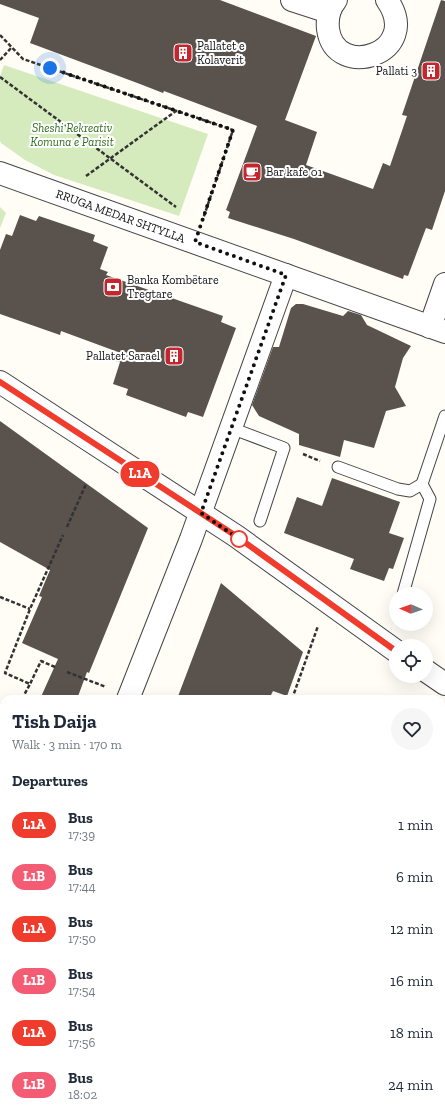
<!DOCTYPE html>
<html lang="en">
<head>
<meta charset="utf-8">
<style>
  body { margin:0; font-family:"Zilla Slab",serif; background:#f6f6f7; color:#1f2937; height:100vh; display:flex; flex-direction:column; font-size:15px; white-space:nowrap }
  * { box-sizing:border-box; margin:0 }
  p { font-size:13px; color:#747a83 }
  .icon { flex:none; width:22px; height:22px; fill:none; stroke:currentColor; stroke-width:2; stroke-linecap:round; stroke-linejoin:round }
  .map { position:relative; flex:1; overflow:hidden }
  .details { position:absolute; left:0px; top:695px; width:445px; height:424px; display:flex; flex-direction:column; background:#fff; border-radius:12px 12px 0 0; box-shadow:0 4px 16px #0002 }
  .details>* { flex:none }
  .badge { padding:0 8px; border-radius:13px; font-size:14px; line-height:26px }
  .needle { width:26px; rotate:272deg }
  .controls { position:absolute; left:389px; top:587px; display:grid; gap:8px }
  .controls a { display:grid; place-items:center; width:44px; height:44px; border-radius:50%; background:#fff; box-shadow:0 4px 16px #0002; font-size:20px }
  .you { position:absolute; width:20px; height:20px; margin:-10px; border:3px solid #fff; border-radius:50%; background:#1a73e8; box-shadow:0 0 0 6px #1a73e833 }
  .map>.badge { position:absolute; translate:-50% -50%; box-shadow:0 0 0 2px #fff }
  h2 { padding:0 12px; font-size:15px; line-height:36px }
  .round { display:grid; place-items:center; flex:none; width:42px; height:42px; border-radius:21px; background:#f6f6f7 }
  .head { display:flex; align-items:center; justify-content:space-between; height:68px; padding:0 12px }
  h1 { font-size:19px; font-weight:700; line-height:30px }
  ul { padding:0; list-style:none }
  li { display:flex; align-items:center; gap:12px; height:52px; padding:0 12px }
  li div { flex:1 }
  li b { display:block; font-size:15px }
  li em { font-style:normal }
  li .badge { min-width:44px; font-weight:700; text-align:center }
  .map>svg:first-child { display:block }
  .green { fill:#d5ebbd }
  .building { fill:#5a524d }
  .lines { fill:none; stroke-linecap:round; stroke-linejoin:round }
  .service-casing { stroke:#444; stroke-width:13 }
  .minor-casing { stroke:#444; stroke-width:24 }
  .tertiary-casing { stroke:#444; stroke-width:24 }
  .path { stroke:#333; stroke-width:2.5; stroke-dasharray:4 2; stroke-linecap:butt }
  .service { stroke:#fff; stroke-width:11 }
  .minor { stroke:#fff; stroke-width:22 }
  .tertiary { stroke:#fff; stroke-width:22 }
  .line-casing { stroke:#fff; stroke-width:9 }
  .line { stroke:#f03c2c; stroke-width:6 }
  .walk { stroke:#111; stroke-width:4; stroke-dasharray:0 7.2 }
  .stop-dot { fill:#fff; stroke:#f03c2c; stroke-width:2 }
  .labels { text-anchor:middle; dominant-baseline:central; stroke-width:4; stroke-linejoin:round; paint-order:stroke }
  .poi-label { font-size:12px; fill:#111; stroke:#fff; text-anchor:start }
  .park-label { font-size:12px; font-style:italic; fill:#2f6b1f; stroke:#fff }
  .street-label { font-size:12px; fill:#111; stroke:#fff }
</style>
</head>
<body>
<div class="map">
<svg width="445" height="1119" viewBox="0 0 445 1119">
  <rect width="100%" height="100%" fill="#fffdf5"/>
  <g class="green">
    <polygon points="4,65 208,134 179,216 54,175 25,160 1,143 0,141 0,76"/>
    <polygon points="0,207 6,213 0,228"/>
  </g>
  <g class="building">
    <polygon points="0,0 220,0 316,36 285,120 317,132 306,165 373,189 383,163 390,166 407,116 402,115 441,0 445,1 445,191 432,230 426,228 408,276 404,275 403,279 294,239 228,218 230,212 226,210 257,126 164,91 163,93 140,84 30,43 39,18 0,4"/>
    <polygon points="20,215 36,221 39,216 95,235 93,241 108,247 100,269 108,272 106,275 223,316 221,322 236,328 203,417 188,412 186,417 126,395 128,389 113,384 120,362 115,361 118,352 61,331 60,335 0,314 0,250 6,234 12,236"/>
    <polygon points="296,304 303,304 343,316 348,311 361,315 367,325 411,346 403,358 395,387 406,406 386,411 374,448 344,440 340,457 299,445 299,434 259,416 252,405 273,347 279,347 291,308"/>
    <polygon points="0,421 148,528 89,673 87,672 77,699 40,699 58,659 22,643 42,597 39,596 50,570 0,542"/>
    <polygon points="332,478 400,502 389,533 404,538 393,569 389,568 384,581 350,569 354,559 284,533 297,497 322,506"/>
    <polygon points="221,583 303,652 287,696 273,691 269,699 177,699"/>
  </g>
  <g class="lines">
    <defs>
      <g id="service">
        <polyline points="231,428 284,448 260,521"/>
        <polyline points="338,467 398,489 410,491 422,484"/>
        <polyline points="422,484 445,416"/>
        <polyline points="403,594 430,499 422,484"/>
      </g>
      <g id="minor">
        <polyline points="292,0 329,12"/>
        <path d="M336,0c-7,8 -9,19 -8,29 7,53 96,24 59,-29"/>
        <polyline points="430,327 445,284"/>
        <polyline points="128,699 191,539 286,275"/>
        <polyline points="441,977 445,967"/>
        <polyline points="0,1050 4,1039"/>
        <polyline points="385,1119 387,1115"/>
      </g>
      <g id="tertiary">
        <path id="s1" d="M0,173l445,159"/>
        <polyline points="0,382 236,536 396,651"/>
        <polyline points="426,671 445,684"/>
      </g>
    </defs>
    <use href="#service" class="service-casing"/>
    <use href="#minor" class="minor-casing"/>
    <use href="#tertiary" class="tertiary-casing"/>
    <g class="path">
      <polyline points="0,35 23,59 233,130 203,219"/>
      <polyline points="0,60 12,47"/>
      <polyline points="0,77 176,207"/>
      <polyline points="86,176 176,111"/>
      <polyline points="303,454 320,461"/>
      <polyline points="67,527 86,484"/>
      <polyline points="0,597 30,609"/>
      <polyline points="55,667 41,661 30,684 5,673 30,609 63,535"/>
      <polyline points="67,672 106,687"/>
      <polyline points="22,699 30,684"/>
      <polyline points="292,699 318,626"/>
      <polyline points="0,815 4,817"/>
      <polyline points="280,1119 281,1115"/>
    </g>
    <use href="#service" class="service"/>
    <use href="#minor" class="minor"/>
    <use href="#tertiary" class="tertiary"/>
  </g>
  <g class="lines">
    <defs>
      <polyline id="line" points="0,382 236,536 396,651"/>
    </defs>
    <use href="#line" class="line-casing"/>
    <use href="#line" class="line"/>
    <polyline class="walk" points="50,68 233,130 195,242 286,275 201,513 239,539"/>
  </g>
  <defs>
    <symbol id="building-square" viewBox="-11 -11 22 22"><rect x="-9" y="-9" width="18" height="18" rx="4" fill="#c4262e" stroke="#fff"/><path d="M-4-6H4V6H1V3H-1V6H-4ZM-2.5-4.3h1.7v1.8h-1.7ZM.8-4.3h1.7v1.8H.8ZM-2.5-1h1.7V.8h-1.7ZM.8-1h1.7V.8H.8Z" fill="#fff"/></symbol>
    <symbol id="cafe-square" viewBox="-11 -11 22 22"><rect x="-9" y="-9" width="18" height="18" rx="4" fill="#c4262e" stroke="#fff"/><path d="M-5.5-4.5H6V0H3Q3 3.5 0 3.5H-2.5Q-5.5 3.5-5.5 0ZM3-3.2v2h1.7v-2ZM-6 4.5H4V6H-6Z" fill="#fff"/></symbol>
    <symbol id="bank-square" viewBox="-11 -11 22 22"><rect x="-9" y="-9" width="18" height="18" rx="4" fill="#c4262e" stroke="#fff"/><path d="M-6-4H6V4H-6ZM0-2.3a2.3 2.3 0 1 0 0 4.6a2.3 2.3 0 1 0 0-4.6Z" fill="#fff"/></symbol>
  </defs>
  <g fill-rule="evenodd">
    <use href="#building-square" x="172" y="42" width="22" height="22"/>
    <use href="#building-square" x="420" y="60" width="22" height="22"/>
    <use href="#cafe-square" x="241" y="161" width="22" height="22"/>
    <use href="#bank-square" x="102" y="276" width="22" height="22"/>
    <use href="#building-square" x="163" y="345" width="22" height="22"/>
  </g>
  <circle class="stop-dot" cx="239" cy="539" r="8"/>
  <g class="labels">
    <g class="poi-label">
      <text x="197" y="46">Pallatet e<tspan x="197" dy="14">Kolaverit</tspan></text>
      <text x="417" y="71" text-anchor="end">Pallati 3</text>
      <text x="266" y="172">Bar kafe 01</text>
      <text x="127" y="280">Banka Kombëtare<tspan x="127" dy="14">Tregtare</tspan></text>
      <text x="160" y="356" text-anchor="end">Pallatet Sarael</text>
    </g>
    <g class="park-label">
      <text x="72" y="128">Sheshi Rekreativ<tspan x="72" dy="14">Komuna e Parisit</tspan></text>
    </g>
    <g class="street-label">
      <text stroke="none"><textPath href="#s1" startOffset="128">RRUGA MEDAR SHTYLLA</textPath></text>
    </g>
  </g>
</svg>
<div class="controls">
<a><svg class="needle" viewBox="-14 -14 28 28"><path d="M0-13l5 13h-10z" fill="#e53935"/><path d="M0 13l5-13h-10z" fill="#747a83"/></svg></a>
<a><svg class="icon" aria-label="locate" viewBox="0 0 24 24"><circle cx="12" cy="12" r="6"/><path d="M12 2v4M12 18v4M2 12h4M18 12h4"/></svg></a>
</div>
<div class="you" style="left:50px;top:68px"></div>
<b class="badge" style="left:140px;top:474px;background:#f03c2c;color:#fff">L1A</b>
<section class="details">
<div class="head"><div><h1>Tish Daija</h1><p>Walk · 3 min · 170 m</p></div><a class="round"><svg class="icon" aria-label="heart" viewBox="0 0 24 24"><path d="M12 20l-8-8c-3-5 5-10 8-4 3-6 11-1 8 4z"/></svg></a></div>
<h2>Departures</h2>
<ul>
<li><span class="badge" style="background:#f03c2c;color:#fff">L1A</span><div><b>Bus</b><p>17:39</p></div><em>1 min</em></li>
<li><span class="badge" style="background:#f35c73;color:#fff">L1B</span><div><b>Bus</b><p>17:44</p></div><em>6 min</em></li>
<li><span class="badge" style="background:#f03c2c;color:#fff">L1A</span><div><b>Bus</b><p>17:50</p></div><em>12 min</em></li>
<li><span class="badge" style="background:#f35c73;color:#fff">L1B</span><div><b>Bus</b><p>17:54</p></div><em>16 min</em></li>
<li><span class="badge" style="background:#f03c2c;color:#fff">L1A</span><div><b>Bus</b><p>17:56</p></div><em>18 min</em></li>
<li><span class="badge" style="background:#f35c73;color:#fff">L1B</span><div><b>Bus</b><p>18:02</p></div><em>24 min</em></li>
</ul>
</section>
</div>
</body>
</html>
